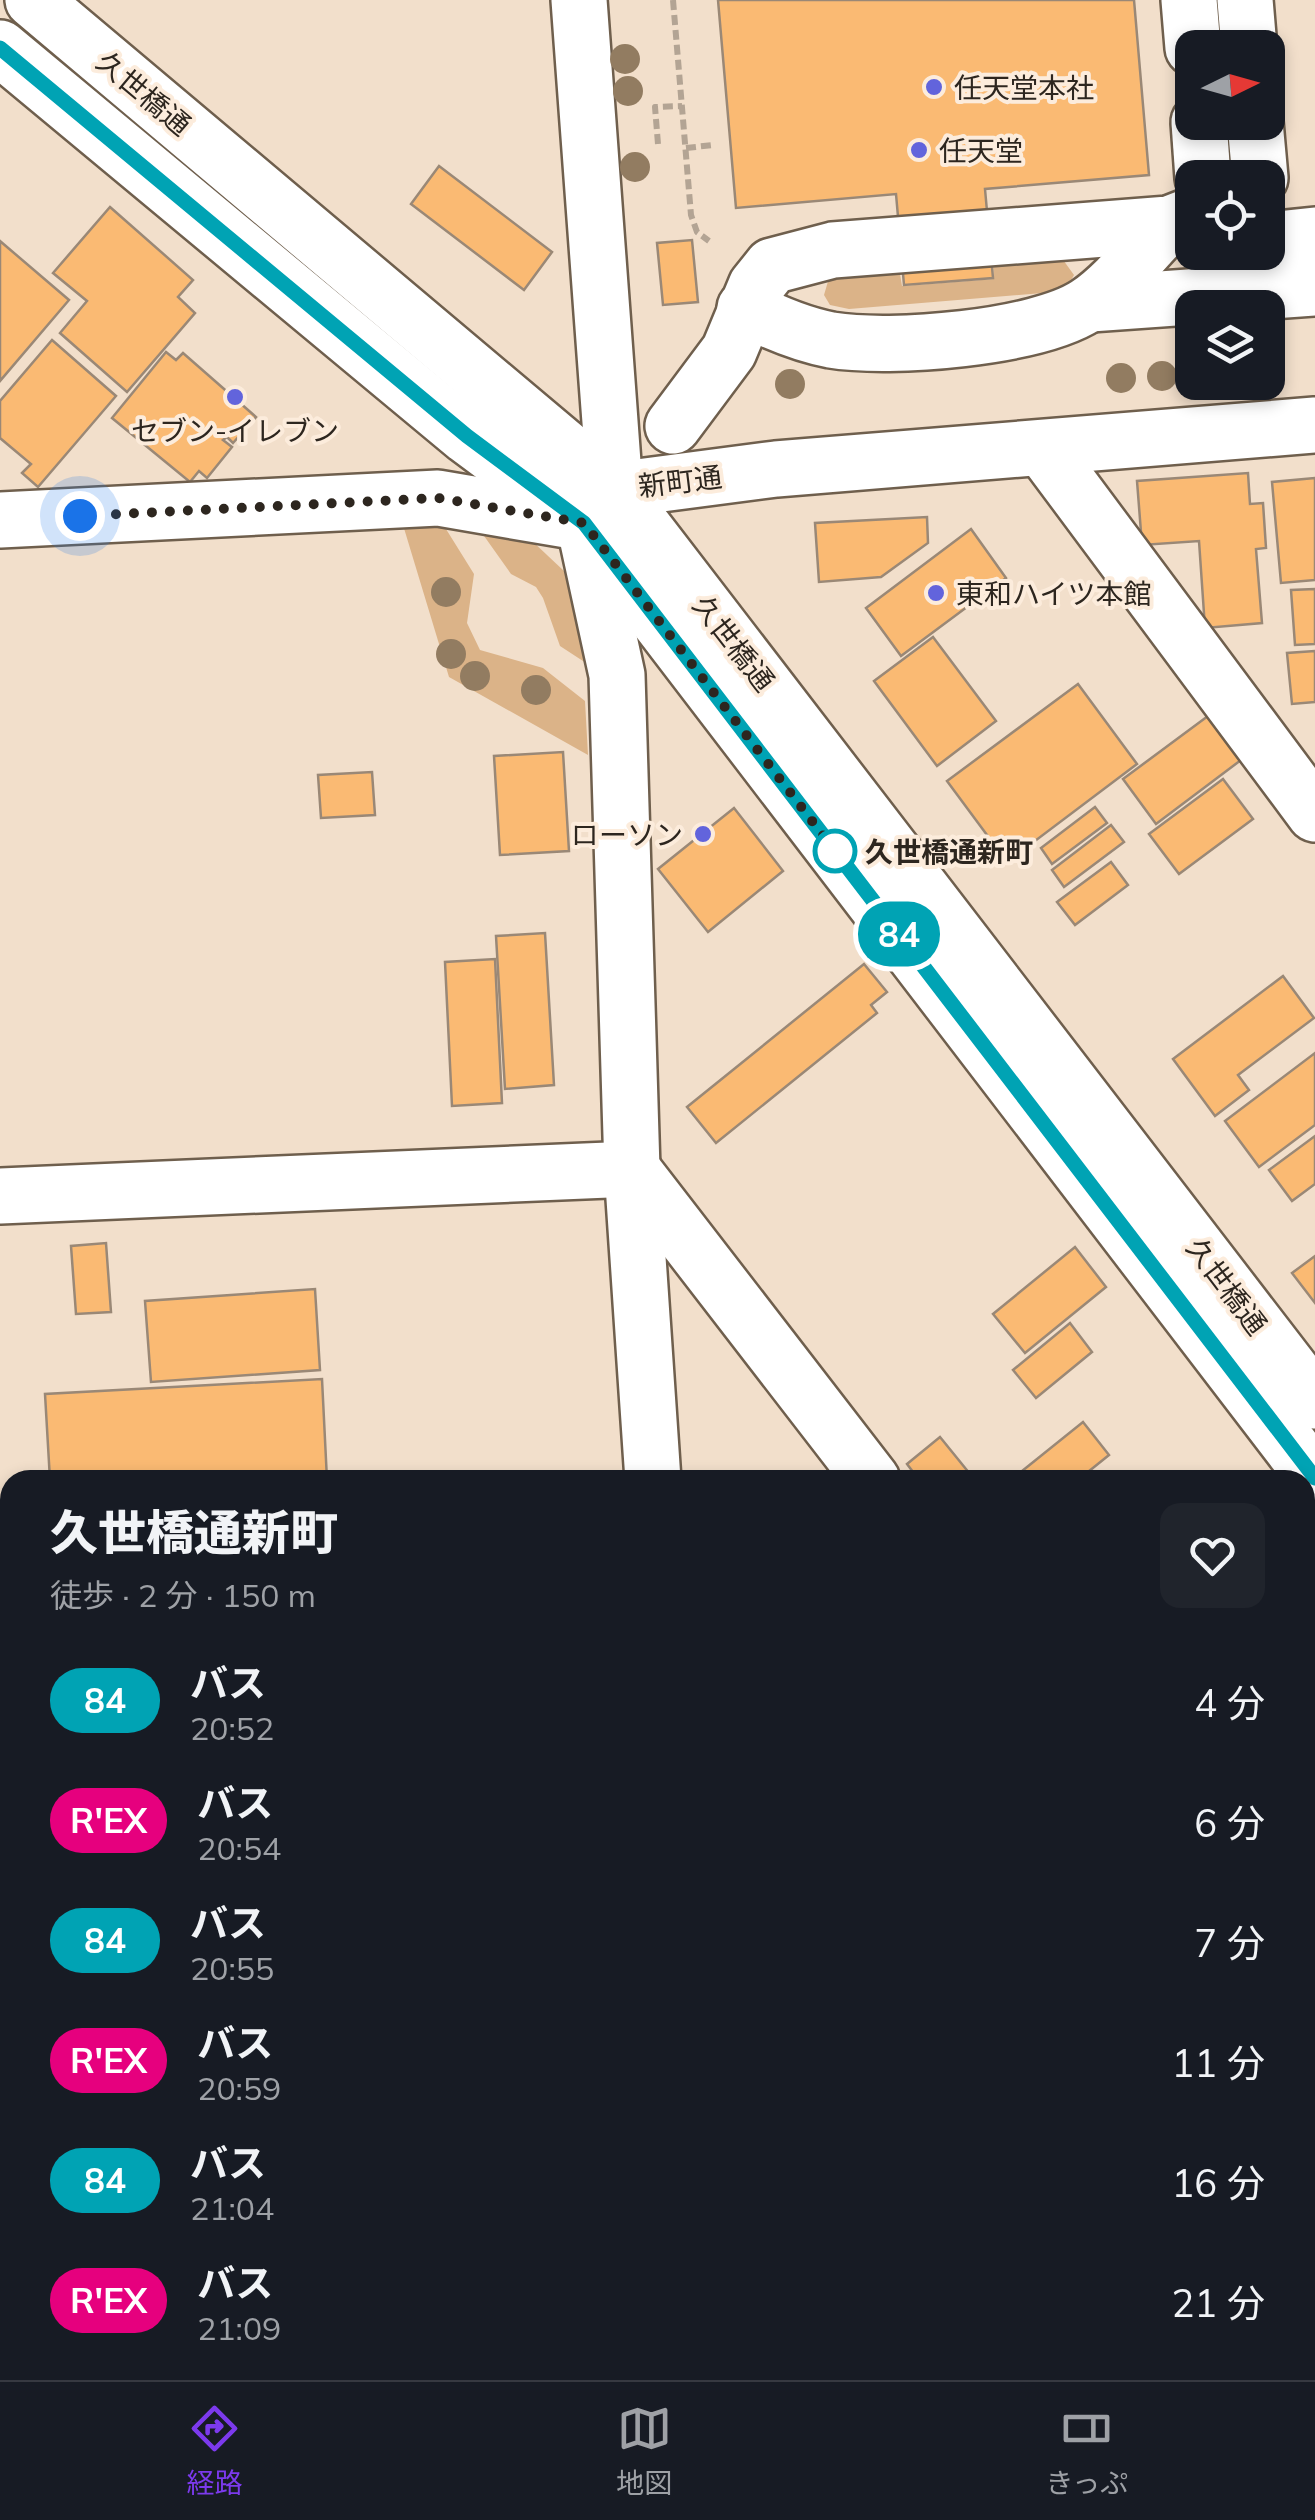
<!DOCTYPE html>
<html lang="ja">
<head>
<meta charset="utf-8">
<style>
  body { margin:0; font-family:Mulish,"Noto Sans JP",sans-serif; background:#20242c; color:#f1f3f6; height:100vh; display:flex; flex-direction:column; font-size:38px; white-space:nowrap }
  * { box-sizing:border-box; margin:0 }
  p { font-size:32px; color:#9ea1a6 }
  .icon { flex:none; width:55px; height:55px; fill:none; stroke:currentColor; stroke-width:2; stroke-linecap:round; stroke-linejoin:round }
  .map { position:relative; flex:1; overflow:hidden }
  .details { position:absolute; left:0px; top:1470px; width:1315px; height:910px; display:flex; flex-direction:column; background:#171b24; border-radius:30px 30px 0 0; box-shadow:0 5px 15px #0003 }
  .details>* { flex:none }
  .badge { padding:0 20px; border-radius:32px; font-size:35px; line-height:65px }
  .needle { width:65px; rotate:85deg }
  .fabs { position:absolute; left:1175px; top:30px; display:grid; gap:20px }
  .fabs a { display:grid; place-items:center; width:110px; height:110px; border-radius:20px; background:#171b24; box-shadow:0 5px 15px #0003; font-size:50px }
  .you { position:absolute; width:50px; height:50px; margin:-25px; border:8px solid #fff; border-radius:50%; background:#1a73e8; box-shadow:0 0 0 15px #1a73e833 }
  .map>.badge { position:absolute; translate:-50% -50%; box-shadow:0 0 0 5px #fff }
  .round { display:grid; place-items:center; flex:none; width:105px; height:105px; border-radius:20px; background:#20242c }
  .overview { display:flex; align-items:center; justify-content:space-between; height:170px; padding:0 50px }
  h1 { font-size:48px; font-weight:800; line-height:75px }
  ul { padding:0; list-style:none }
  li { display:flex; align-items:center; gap:30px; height:120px; padding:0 50px }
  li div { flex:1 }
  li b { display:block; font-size:38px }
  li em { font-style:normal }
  li .badge { min-width:110px; font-weight:700; text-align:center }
  .dock { display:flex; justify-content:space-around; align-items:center; height:140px; border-top:2px solid #363941; background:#171b24; font-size:28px; color:#9ea1a6 }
  .dock a { display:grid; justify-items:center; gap:5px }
  .dock .current { color:#7c3aed }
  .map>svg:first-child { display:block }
  .green { fill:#dbb388 }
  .water { fill:#cb8e46 }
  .building { fill:#faba73; stroke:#9a8876; stroke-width:2.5 }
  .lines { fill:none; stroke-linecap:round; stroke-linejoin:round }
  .minor-casing { stroke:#6f5f4d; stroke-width:60 }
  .highway-casing { stroke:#fff; stroke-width:60 }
  .path { stroke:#b3a494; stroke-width:6; stroke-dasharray:10 5; stroke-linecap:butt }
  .minor { stroke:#fff; stroke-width:55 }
  .highway { stroke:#cf892d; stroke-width:55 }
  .highway-bridge-casing { stroke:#fff; stroke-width:60; stroke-linecap:butt }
  .highway-bridge { stroke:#cf892d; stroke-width:55 }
  .tree { fill:#927c61 }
  .line-casing { stroke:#fff; stroke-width:22 }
  .line { stroke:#00a3b4; stroke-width:15 }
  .walk { stroke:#2d261f; stroke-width:10; stroke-dasharray:0 18 }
  .poi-dot { fill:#6264dc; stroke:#fcecdc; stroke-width:4 }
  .stop-dot { fill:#fff; stroke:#00a3b4; stroke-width:5 }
  .labels { text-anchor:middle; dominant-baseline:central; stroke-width:8; stroke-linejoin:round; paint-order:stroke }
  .poi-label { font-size:28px; fill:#2d261f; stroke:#fcecdc; text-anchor:start }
  .street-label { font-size:28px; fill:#2d261f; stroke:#fcecdc }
  .stop-label { font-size:28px; font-weight:bold; fill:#2d261f; stroke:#fcecdc; text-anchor:start }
</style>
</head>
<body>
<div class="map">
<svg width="1315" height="2380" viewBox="0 0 1315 2380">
  <rect width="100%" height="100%" fill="#f2dfcb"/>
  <g class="green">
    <polygon points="1061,257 1074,275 1066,289 1054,292 849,309 830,305 824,295 829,278 899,268 902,286 994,279 993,263"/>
    <polygon points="472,519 513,523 581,587 586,663 560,646 543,598 536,587 511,574"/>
    <polygon points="441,521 474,574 467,623 480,650 543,668 585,701 588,755 449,677 403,525"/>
  </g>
  <polygon class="water" points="0,2323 10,2329 10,2370 74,2370 89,2380 0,2380"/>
  <g class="building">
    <polygon points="718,0 1134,0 1149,175 985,189 993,278 904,285 896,194 736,208"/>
    <polygon points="439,166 552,252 524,290 411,204"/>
    <polygon points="110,207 193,280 178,297 195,313 127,392 60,333 87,301 53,273"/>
    <polygon points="692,240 698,302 663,305 657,243"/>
    <polygon points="0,241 69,300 0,381"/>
    <polygon points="52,340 116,396 38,487 22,473 31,464 0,438 0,401"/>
    <polygon points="166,352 176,360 183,353 256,417 233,443 227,437 223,440 232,447 207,478 199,471 190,482 112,418"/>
    <polygon points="1248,473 1250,504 1263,503 1266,548 1256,549 1262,623 1205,628 1199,541 1142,545 1137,481"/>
    <polygon points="1315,478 1315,580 1281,583 1272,482"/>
    <polygon points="927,517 928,543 881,577 819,582 815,523"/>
    <polygon points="971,529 1006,578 901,656 866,608"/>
    <polygon points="1315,589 1315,644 1295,645 1291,590"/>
    <polygon points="933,637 996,721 937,766 874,681"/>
    <polygon points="1315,651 1315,702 1292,704 1287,653"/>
    <polygon points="1078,684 1137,764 1007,862 947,781"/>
    <polygon points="1208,716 1241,760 1156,824 1123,779"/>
    <polygon points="563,752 569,851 500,855 494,756"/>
    <polygon points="372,772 375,815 321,818 318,775"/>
    <polygon points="1223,779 1253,819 1179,874 1149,834"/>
    <polygon points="1095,807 1107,823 1052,864 1041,848"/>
    <polygon points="734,808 783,871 708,932 658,869"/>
    <polygon points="1111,825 1124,842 1064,887 1052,870"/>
    <polygon points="1111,862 1128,885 1075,925 1057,902"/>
    <polygon points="545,933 554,1085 505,1089 496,936"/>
    <polygon points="495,959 502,1103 452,1106 445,962"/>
    <polygon points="864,964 887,992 871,1005 877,1013 716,1143 687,1107"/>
    <polygon points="1283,976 1314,1018 1238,1075 1249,1090 1215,1116 1173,1059"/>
    <polygon points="1315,1053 1315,1125 1259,1167 1225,1121"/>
    <polygon points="1315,1136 1315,1184 1292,1201 1269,1170"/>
    <polygon points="106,1243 111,1312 76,1314 71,1246"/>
    <polygon points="1075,1247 1106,1287 1025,1353 993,1314"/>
    <polygon points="1315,1256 1315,1303 1292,1273"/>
    <polygon points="315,1289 320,1370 151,1382 145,1301"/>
    <polygon points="1070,1323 1092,1352 1036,1398 1013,1370"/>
    <polygon points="322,1379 327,1480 50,1480 45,1394"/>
    <polygon points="1083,1422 1109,1455 1078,1480 1011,1480"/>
    <polygon points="940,1437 970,1474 962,1480 919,1480 907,1464"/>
    <polygon points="1312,1544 1315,1547 1315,1652 1305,1640 1305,1550"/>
    <polygon points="1315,1707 1315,1804 1305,1812 1305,1715"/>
    <polygon points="1315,2147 1315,2184 1305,2185 1305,2148"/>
    <polygon points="762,2370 855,2370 856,2380 762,2380"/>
    <polygon points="1142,2370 1206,2370 1207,2380 1039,2380"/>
  </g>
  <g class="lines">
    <defs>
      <g id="minor">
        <polyline points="33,0 615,490 1315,1401"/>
        <polyline points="579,0 615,490"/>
        <polyline points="1189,0 1193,48"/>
        <polyline points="1245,0 1249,48"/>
        <polyline points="0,48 467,436 584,523 1315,1478"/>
        <polyline points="1199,122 1203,178"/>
        <polyline points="1255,122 1260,178"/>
        <polyline points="1268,240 1315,235"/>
        <polyline points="1090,304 1315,288"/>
        <path d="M745,308c29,15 55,26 86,32 60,10 206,-2 256,-35 30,-20 56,-55 82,-81"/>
        <polyline points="673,426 729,351 756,286 772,266 833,250 1169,224 1192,215"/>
        <polyline points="1044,450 1315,814"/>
        <polyline points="0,520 438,498 584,523 615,490 776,469 1315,425"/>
        <polyline points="587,537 617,675 632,1169 653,1480"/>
        <polyline points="632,1169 872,1480"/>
        <polyline points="0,1196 632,1169"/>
        <polyline points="0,1847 10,1847"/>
        <polyline points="0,1926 10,2105"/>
        <polyline points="1305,2044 1315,2057"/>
        <polyline points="430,2370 447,2380"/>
        <polyline points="698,2370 698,2380"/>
      </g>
      <g id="highway">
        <polyline points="559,2370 575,2380"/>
        <polyline points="610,2370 628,2380"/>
      </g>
    </defs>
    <use href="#minor" class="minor-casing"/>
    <use href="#highway" class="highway-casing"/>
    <g class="path">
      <polyline points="673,0 691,215 697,232 709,241"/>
      <polyline points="658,144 655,107 682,106"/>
      <polyline points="686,148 713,145"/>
      <polyline points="0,2232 10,2238"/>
      <polyline points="0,2361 10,2367"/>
      <polyline points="16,2370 35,2380"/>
      <polyline points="248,2370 266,2380"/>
    </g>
    <use href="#minor" class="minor"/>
    <use href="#highway" class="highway"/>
    <defs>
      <polyline id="highway-bridge" points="0,2023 10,2029"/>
    </defs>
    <use href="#highway-bridge" class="highway-bridge-casing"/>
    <use href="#highway-bridge" class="highway-bridge"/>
  </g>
  <g class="tree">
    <circle cx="625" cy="59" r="15"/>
    <circle cx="628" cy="91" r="15"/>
    <circle cx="635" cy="167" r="15"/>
    <circle cx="1162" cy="376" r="15"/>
    <circle cx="1121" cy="378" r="15"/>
    <circle cx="790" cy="384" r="15"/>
    <circle cx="446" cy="592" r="15"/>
    <circle cx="451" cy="654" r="15"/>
    <circle cx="475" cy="676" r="15"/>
    <circle cx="536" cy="690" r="15"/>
  </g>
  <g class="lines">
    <defs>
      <polyline id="line" points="0,48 467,436 584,523 1315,1478"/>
    </defs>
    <use href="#line" class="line-casing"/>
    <use href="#line" class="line"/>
    <polyline class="walk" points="80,516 438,498 584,523 835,851"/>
  </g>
  <g class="poi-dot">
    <circle cx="934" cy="87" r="10"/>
    <circle cx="919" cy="150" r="10"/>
    <circle cx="235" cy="397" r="10"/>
    <circle cx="936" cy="593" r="10"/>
    <circle cx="703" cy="834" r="10"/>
  </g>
  <circle class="stop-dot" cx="835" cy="851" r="20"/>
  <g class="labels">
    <g class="poi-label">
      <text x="954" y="87">任天堂本社</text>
      <text x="939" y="150">任天堂</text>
      <text x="235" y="430" text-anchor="middle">セブン-イレブン</text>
      <text x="956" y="593">東和ハイツ本館</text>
      <text x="683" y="834" text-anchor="end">ローソン</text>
    </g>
    <g class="street-label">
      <text transform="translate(144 93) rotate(40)">久世橋通</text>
      <text transform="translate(680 481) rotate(-7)">新町通</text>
      <text transform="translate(734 643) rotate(52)">久世橋通</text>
      <text transform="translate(1227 1286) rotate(53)">久世橋通</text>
    </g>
    <g class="stop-label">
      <text x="865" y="851">久世橋通新町</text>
    </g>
  </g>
</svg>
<div class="fabs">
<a><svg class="needle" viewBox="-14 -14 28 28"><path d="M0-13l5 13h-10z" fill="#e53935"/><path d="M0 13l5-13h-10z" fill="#9ea1a6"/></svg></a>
<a><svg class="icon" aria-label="locate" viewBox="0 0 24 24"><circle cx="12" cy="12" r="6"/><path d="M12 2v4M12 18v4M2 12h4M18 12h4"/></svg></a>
<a><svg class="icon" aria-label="layers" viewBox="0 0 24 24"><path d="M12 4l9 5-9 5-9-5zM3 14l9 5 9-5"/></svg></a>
</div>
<div class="you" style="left:80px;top:516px"></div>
<b class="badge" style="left:899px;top:934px;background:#00a3b4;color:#fff">84</b>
<section class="details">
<div class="overview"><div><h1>久世橋通新町</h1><p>徒歩 · 2 分 · 150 m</p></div><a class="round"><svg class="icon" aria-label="heart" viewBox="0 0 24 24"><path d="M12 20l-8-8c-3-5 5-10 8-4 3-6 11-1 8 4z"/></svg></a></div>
<ul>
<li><span class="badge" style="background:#00a3b4;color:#fff">84</span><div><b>バス</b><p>20:52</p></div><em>4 分</em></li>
<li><span class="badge" style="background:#e6007e;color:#fff">R'EX</span><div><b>バス</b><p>20:54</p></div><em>6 分</em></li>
<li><span class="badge" style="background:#00a3b4;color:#fff">84</span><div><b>バス</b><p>20:55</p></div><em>7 分</em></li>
<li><span class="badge" style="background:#e6007e;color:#fff">R'EX</span><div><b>バス</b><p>20:59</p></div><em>11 分</em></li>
<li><span class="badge" style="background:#00a3b4;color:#fff">84</span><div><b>バス</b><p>21:04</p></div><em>16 分</em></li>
<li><span class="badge" style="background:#e6007e;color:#fff">R'EX</span><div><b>バス</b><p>21:09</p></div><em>21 分</em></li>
</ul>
</section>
</div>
<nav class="dock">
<a class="current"><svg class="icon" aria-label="directions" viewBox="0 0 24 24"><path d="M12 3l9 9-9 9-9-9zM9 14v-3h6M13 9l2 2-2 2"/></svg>経路</a>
<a><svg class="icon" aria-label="map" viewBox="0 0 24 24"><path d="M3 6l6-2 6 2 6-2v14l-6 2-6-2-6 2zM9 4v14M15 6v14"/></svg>地図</a>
<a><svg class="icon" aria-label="tickets" viewBox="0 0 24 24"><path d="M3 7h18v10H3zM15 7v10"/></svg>きっぷ</a>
</nav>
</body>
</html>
